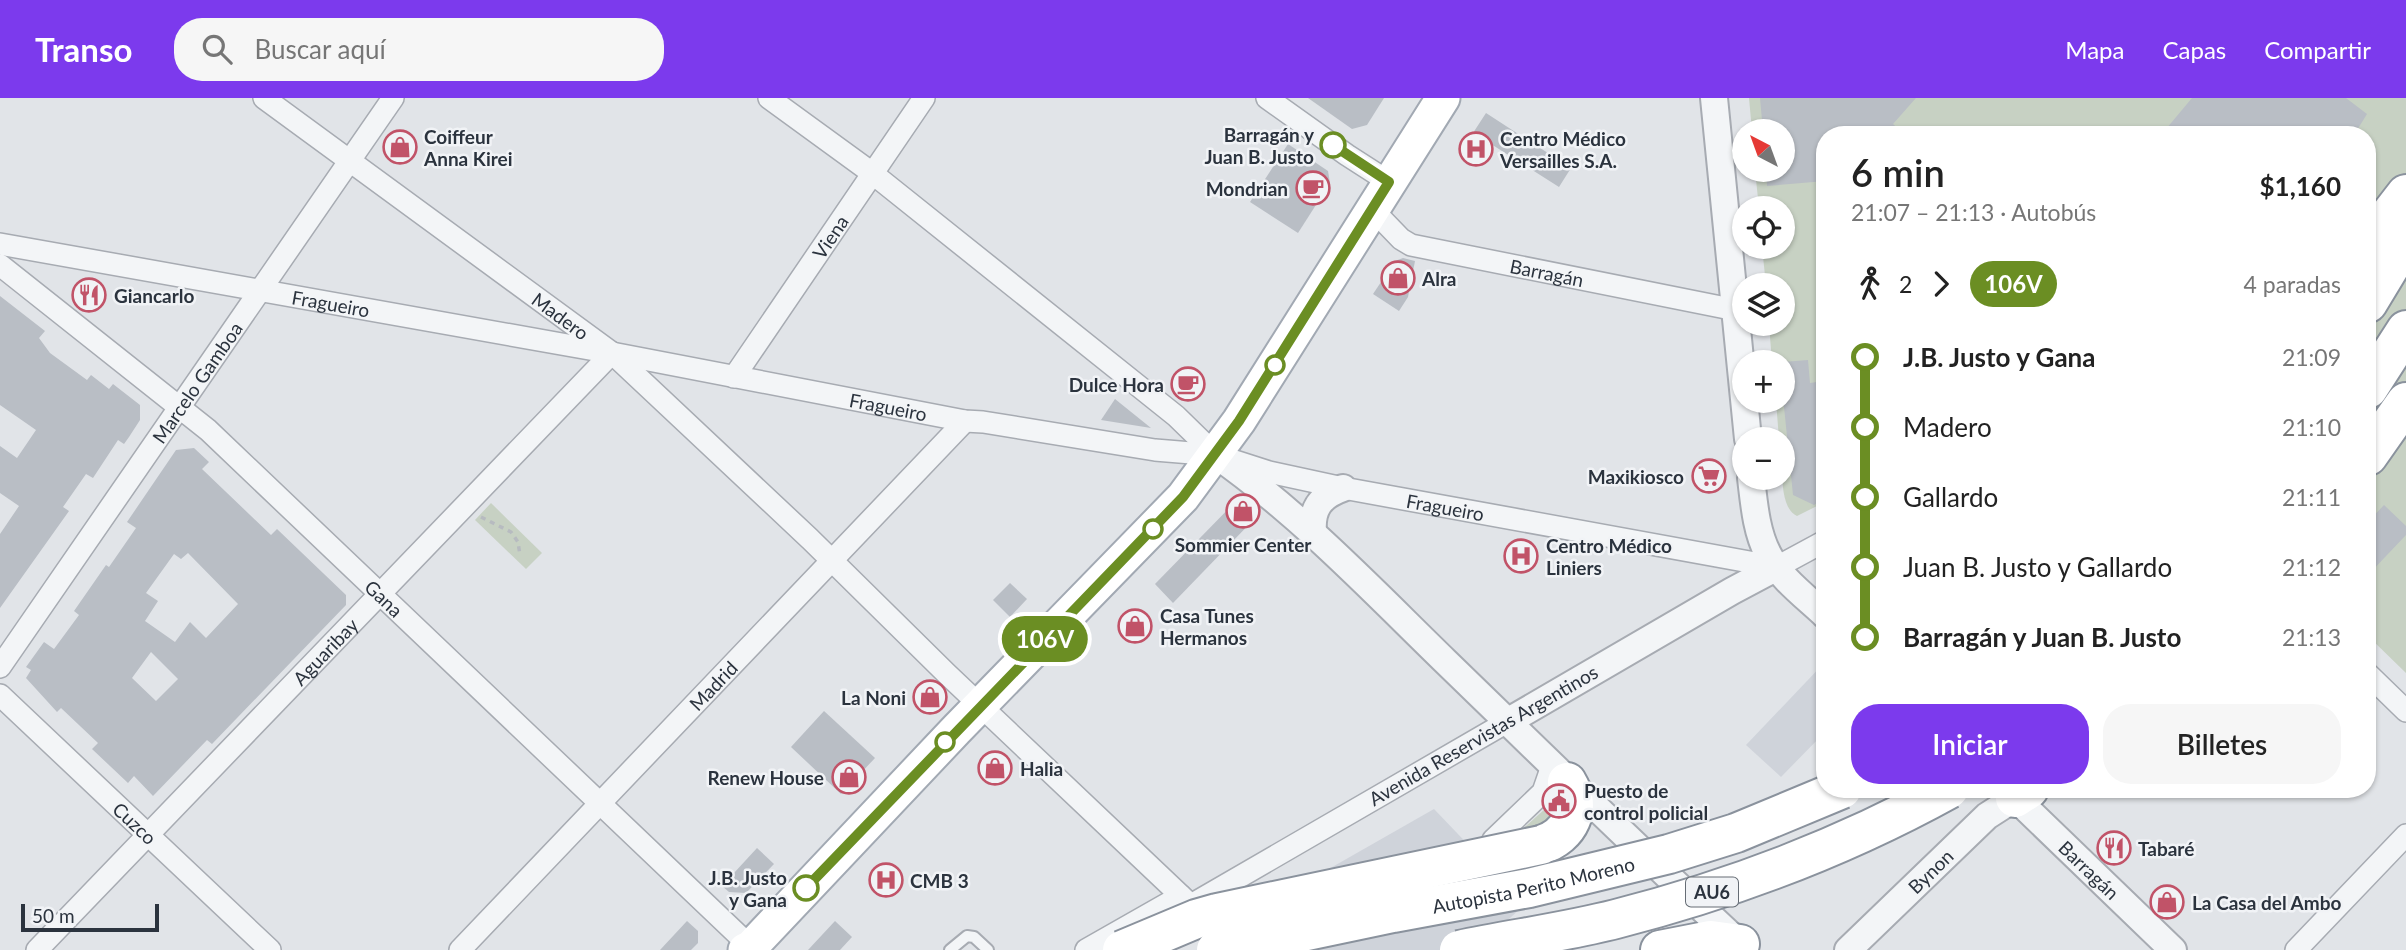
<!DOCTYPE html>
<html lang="es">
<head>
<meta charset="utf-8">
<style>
  body { margin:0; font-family:Lato,sans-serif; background:#f6f6f6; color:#222; height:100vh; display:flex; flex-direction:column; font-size:26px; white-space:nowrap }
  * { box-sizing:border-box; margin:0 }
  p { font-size:23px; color:#767676 }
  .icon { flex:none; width:38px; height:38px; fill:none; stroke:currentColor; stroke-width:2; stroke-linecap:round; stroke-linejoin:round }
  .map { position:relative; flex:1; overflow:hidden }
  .details { position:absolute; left:1816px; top:28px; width:560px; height:672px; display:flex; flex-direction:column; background:#fff; border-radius:28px; box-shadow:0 2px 5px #0004 }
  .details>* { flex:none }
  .badge { padding:0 14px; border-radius:23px; font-size:24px; line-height:46px }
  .needle { width:46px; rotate:319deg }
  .fabs { position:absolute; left:1732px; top:21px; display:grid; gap:14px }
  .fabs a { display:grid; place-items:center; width:63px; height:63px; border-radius:50%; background:#fff; box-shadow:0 2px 5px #0004; font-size:35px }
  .scale { position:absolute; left:21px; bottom:18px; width:138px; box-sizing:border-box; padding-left:7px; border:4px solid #2b333e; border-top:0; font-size:19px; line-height:24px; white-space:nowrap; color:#2b333e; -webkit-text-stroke:5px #f1f3f6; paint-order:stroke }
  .map>.badge { position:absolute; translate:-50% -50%; box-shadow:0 0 0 4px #fff }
  .legs { display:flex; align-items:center; gap:10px; height:77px; padding:0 35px; font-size:23px }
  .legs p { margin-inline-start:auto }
  .headline { display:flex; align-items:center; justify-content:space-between; height:119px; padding:0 35px }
  h1 { font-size:38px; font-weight:600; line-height:52px }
  .cta { display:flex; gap:14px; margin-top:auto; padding:14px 35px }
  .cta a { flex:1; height:80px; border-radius:28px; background:#7c3aed; color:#fff; font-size:28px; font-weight:600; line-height:80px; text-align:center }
  .cta a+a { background:#f6f6f6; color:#222 }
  ul { padding:0 35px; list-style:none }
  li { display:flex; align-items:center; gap:24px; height:70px; font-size:26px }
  li i { display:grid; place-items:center; width:10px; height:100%; margin:0 9px; background:currentColor }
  li i::after { content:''; width:18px; height:18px; margin:-9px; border:5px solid; border-radius:50%; background:#fff }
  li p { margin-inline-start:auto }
  li:first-child i { background:linear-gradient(#0000 50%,currentColor 0) }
  li:last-child i { background:linear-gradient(currentColor 50%,#0000 0) }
  header { display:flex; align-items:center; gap:42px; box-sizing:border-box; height:98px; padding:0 35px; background:#7c3aed; color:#fff }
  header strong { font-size:33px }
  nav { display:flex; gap:38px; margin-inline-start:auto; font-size:24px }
  .search { width:490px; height:63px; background:#f6f6f6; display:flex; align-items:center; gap:18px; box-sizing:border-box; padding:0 24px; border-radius:28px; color:#767676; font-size:26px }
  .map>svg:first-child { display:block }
  .built { fill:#cfd3da }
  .green { fill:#c7d1c3 }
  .building { fill:#b9bec5; fill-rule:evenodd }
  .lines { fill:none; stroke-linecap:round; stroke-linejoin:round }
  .service-casing { stroke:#a7abb2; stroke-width:14 }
  .minor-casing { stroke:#a7abb2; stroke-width:24 }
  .tertiary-casing { stroke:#a7abb2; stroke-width:30 }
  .primary-casing { stroke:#a2a9b3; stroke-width:37 }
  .motorway-casing { stroke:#8a929d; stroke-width:42 }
  .path { stroke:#b7bbc0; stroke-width:3.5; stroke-dasharray:5 5; stroke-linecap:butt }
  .service { stroke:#f3f5f7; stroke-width:10 }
  .minor { stroke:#f3f5f7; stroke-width:21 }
  .tertiary { stroke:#f3f5f7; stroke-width:26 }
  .primary { stroke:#fff; stroke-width:33 }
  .motorway { stroke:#fff; stroke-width:38 }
  .motorway-bridge-casing { stroke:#8a929d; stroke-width:42; stroke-linecap:butt }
  .motorway-bridge { stroke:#fff; stroke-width:38 }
  .line-1-casing { stroke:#fff; stroke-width:16 }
  .line-1 { stroke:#6b8e23; stroke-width:10 }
  .stop-1-dot { fill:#fff; stroke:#6b8e23; stroke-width:3.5 }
  .labels { text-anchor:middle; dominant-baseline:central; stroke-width:5; stroke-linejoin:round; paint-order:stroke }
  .shield { fill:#f1f3f6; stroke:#666d75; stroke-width:2 }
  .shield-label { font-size:18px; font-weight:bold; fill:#2b333e }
  .stop-label { font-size:19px; font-weight:bold; fill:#2b333e; stroke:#f1f3f6; text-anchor:end }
  .poi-label { font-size:19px; font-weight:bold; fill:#2b333e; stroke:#f1f3f6; text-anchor:start }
  .street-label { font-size:19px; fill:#2b333e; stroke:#f1f3f6 }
</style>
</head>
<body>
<header>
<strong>Transo</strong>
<div class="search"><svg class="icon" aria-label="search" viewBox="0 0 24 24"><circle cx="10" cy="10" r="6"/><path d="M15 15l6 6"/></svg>Buscar aquí</div>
<nav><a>Mapa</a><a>Capas</a><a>Compartir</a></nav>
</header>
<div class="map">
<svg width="2406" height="852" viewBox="0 0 2406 852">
  <rect width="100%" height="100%" fill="#e1e4e8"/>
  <g class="built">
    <polygon points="1825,564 1825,634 1781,679 1746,647"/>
    <polygon points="1434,711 1525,806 1476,852 1277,852 1243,820"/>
  </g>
  <g class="green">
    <path d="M1749,0h657v575l-38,-37v-501h-543v367l-28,14c-20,-9 -14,-57 -14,-77h-4l-3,-38h7v-39h-11l-3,-38h14v-39h-17l-4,-38h21v-39h-24l-4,-38h28v-39h-31z"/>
    <polygon points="491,405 542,455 526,471 475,422"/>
    <polygon points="1555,702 1563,715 1506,746"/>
  </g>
  <g class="building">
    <polygon points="1308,0 1384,0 1367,27 1352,31"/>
    <polygon points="1760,0 1916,0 1893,26 1905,37 1825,37 1825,83 1767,88 1766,72 1783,72 1783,33 1763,33"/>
    <polygon points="2192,0 2346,0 2367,16 2354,37 2161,37"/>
    <polygon points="1486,15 1571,70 1559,89 1491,46 1478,67 1460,55"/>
    <polygon points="1288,46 1328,73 1330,85 1298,135 1250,104"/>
    <polygon points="1403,160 1415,163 1408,199 1399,213 1373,196 1395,163"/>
    <polygon points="0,198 45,233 39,240 50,255 87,282 91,277 109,291 113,286 140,307 140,322 129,339 124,346 118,342 93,380 86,376 63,409 69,413 0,510 0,436 19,408 0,395 0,348 17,360 36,332 0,307"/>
    <polygon points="1808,262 1810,285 1817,284 1825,338 1825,400 1814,407 1793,397 1783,299 1783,264"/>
    <polygon points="1115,301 1151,330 1101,322"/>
    <path d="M194,350l15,14 -7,7 69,66 6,-6 69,66v10l-134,139 -5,-4 -54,56 -19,-20 -6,7 -36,-34 6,-6 -37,-35 -4,4 -31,-34 5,-8 -5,-3 18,-25 10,7 25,-34 -5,-4 32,-46 3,2 27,-39 -9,-6 49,-72zM188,455l50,51 -32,34 -16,-16 -15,20 -30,-21 13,-20 -12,-8 28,-39 7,5zM151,554l27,27 -22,22 -24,-23z"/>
    <polygon points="1241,398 1260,415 1173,505 1155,486"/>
    <polygon points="2384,407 2406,428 2406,437 2368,477 2368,424"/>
    <polygon points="1010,485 1027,501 1010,519 993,502"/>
    <polygon points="824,613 875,660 841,696 791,649"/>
    <polygon points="757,750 774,766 746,795 729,794 722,788"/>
    <polygon points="687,823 698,833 698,845 691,852 660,852"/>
    <polygon points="835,823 852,839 840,852 808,852"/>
  </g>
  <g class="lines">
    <defs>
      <polyline id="service" points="950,852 967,838 974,839 988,852"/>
      <g id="minor">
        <path id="s1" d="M264,0l348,255 198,186 137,135 250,237"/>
        <polyline points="769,0 872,75 1176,318 1216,357"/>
        <polyline points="1267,0 1347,57 1389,84"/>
        <path id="s2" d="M1372,111l29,30 10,6 325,65"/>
        <path id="s3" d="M0,146l612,109 353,68 18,1 172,28 61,5 53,17 74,16 434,79 48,-26"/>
        <path id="s4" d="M0,167l208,165 546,520"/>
        <path id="s5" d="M734,279l190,-279"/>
        <path id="s6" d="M0,569l393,-569"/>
        <polyline points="2368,576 2406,613"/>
        <path id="s7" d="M0,597l270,255"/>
        <polyline points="1493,742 1543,694 1552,668"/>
        <polyline points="1191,807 1507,624"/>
        <path id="s8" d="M37,852l575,-597"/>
        <path id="s9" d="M460,852l505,-529"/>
        <polyline points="1086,852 1181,798"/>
        <polyline points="2296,852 2406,737"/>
      </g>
      <g id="tertiary">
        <polyline points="1714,0 1748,341"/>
        <path d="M1216,357c84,59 155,134 229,206 98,95 195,190 295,283"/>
        <path d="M1751,380c3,25 5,53 17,76 12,24 38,43 57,61"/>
        <path d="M1313,435c-2,-24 7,-37 30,-45"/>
        <polyline points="1507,624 1732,493 1777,469"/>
        <path id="s10" d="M2006,691l167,161"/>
        <path id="s11" d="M1848,852l139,-134 28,-18"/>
      </g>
      <polyline id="primary" points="745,852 751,849 956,632 1183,399 1239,323 1443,0"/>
      <g id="motorway">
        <polyline points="2368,145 2406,96"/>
        <polyline points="2368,205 2406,142"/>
        <polyline points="2368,291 2406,232"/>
        <polyline points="2368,358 2406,304"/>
        <polyline points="2015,700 2029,691"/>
        <path d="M1541,747c29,-9 42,-37 26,-63"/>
        <polyline points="1660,852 1711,842 1740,846"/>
      </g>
    </defs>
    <use href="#service" class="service-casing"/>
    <use href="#minor" class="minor-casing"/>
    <use href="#tertiary" class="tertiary-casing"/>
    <use href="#primary" class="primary-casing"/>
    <use href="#motorway" class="motorway-casing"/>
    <polyline class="path" points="481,419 511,434 518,444 520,457"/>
    <use href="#service" class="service"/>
    <use href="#minor" class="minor"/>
    <use href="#tertiary" class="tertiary"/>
    <use href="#primary" class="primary"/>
    <use href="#motorway" class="motorway"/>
    <defs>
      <g id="motorway-bridge">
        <polyline points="1122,852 1196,821 1217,815 1541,747"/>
        <path id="s12" d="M1216,852l177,-37 136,-25 140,-34 67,-21 106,-44"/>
        <path d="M1459,852c52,-11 106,-18 157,-31 117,-30 228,-72 333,-130"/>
      </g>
    </defs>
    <use href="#motorway-bridge" class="motorway-bridge-casing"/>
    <use href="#motorway-bridge" class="motorway-bridge"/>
  </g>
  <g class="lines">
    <defs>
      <polyline id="line-1" points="806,790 1183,399 1239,323 1389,84 1333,47"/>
    </defs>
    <use href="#line-1" class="line-1-casing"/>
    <use href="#line-1" class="line-1"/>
  </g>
  <defs>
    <symbol id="shop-ring" viewBox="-11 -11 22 22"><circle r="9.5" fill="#f1f3f6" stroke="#c15368" stroke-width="1.5"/><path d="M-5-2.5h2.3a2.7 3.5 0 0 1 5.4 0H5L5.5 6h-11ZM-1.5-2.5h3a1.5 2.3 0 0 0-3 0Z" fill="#c15368"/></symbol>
    <symbol id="hospital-ring" viewBox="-11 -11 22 22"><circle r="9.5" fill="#f1f3f6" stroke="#c15368" stroke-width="1.5"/><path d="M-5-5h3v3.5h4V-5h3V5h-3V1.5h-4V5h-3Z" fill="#c15368"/></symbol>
    <symbol id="cafe-ring" viewBox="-11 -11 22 22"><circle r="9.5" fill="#f1f3f6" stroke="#c15368" stroke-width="1.5"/><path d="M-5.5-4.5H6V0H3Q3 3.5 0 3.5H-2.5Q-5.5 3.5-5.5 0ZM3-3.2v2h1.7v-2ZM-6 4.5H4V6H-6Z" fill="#c15368"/></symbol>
    <symbol id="restaurant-ring" viewBox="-11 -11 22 22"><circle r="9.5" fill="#f1f3f6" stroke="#c15368" stroke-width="1.5"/><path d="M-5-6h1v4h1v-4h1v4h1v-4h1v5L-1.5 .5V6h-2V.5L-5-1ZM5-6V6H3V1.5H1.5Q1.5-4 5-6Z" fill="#c15368"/></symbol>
    <symbol id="supermarket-ring" viewBox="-11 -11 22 22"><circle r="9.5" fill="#f1f3f6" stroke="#c15368" stroke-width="1.5"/><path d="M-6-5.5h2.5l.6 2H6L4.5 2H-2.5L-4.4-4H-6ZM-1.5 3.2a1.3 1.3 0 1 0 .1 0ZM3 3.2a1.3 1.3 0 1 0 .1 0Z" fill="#c15368"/></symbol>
    <symbol id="civic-ring" viewBox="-11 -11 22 22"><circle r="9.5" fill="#f1f3f6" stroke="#c15368" stroke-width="1.5"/><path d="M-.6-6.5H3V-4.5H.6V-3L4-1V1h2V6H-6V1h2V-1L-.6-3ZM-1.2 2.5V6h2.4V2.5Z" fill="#c15368"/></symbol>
  </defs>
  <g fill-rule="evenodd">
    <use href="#shop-ring" x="381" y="30" width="38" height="38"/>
    <use href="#hospital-ring" x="1457" y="32" width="38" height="38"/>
    <use href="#cafe-ring" x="1294" y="71" width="38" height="38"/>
    <use href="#shop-ring" x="1379" y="161" width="38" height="38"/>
    <use href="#restaurant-ring" x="70" y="178" width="38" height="38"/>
    <use href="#cafe-ring" x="1169" y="267" width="38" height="38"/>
    <use href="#supermarket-ring" x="1690" y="359" width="38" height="38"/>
    <use href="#shop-ring" x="1224" y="394" width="38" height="38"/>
    <use href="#hospital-ring" x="1502" y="439" width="38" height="38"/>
    <use href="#shop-ring" x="1116" y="509" width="38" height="38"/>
    <use href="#shop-ring" x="911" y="580" width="38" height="38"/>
    <use href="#shop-ring" x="976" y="651" width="38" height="38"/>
    <use href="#shop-ring" x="830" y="660" width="38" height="38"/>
    <use href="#civic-ring" x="1540" y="684" width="38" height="38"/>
    <use href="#restaurant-ring" x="2095" y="731" width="38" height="38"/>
    <use href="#hospital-ring" x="867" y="763" width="38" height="38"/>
    <use href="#shop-ring" x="2148" y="785" width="38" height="38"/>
  </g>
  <g class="stop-1-dot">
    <circle cx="1333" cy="47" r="12"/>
    <circle cx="1275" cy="267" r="9"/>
    <circle cx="1153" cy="431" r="9"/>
    <circle cx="945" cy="644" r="9"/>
    <circle cx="806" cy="790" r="12"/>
  </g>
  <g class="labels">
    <rect class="shield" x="1686" y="779.5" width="52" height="29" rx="5"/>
    <g class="shield-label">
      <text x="1712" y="794">AU6</text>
    </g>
    <g class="stop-label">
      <text x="1314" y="36">Barragán y<tspan x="1314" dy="22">Juan B. Justo</tspan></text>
      <text x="787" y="779">J.B. Justo<tspan x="787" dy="22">y Gana</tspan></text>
    </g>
    <g class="poi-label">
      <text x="424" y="38">Coiffeur<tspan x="424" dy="22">Anna Kirei</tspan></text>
      <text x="1500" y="40">Centro Médico<tspan x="1500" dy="22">Versailles S.A.</tspan></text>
      <text x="1288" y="90" text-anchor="end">Mondrian</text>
      <text x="1422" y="180">Alra</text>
      <text x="114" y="197">Giancarlo</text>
      <text x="1164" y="286" text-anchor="end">Dulce Hora</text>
      <text x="1684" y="378" text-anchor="end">Maxikiosco</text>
      <text x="1243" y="446" text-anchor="middle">Sommier Center</text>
      <text x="1546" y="447">Centro Médico<tspan x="1546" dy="22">Liniers</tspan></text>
      <text x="1160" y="517">Casa Tunes<tspan x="1160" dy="22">Hermanos</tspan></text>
      <text x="906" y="599" text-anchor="end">La Noni</text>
      <text x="1020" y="670">Halia</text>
      <text x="824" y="679" text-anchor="end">Renew House</text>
      <text x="1584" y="692">Puesto de<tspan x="1584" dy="22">control policial</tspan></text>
      <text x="2138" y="750">Tabaré</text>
      <text x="910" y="782">CMB 3</text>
      <text x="2192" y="804">La Casa del Ambo</text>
    </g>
    <g class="street-label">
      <text stroke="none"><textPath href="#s5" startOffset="170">Viena</textPath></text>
      <text stroke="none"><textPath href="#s2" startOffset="192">Barragán</textPath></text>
      <text stroke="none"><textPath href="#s3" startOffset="336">Fragueiro</textPath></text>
      <text stroke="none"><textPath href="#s1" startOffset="368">Madero</textPath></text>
      <text stroke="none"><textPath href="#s6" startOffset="346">Marcelo Gamboa</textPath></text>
      <text stroke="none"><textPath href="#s3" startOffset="903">Fragueiro</textPath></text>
      <text stroke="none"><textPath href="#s3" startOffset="1470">Fragueiro</textPath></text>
      <text stroke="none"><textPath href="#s4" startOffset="509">Gana</textPath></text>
      <text stroke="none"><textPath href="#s8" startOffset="415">Aguaribay</textPath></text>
      <text stroke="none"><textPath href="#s9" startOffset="366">Madrid</textPath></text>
      <text transform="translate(1483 637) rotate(-30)">Avenida Reservistas Argentinos</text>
      <text stroke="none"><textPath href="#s7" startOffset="186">Cuzco</textPath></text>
      <text stroke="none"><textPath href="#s10" startOffset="116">Barragán</textPath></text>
      <text stroke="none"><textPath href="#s11" startOffset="114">Bynon</textPath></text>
      <text stroke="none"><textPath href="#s12" startOffset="324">Autopista Perito Moreno</textPath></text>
    </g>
  </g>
</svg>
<div class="fabs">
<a><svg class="needle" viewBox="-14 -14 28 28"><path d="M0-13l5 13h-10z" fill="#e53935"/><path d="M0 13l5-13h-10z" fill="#767676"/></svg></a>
<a><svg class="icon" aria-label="locate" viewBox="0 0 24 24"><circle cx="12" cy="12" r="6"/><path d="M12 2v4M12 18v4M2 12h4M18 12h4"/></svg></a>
<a><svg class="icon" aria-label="layers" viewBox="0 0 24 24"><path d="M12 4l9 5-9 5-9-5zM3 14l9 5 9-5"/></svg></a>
<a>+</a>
<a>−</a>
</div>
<div class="scale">50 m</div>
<b class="badge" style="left:1045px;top:541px;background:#6b8e23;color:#fff">106V</b>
<section class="details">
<div class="headline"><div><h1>6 min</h1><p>21:07 – 21:13 · Autobús</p></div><b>$1,160</b></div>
<div class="legs"><svg class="icon" aria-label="walk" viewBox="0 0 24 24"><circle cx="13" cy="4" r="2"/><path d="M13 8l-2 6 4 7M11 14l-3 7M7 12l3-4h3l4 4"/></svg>2<svg class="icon" aria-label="forward" viewBox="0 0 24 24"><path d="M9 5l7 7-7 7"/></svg><b class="badge" style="background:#6b8e23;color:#fff">106V</b><p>4 paradas</p></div>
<ul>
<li><i style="color:#6b8e23"></i><b>J.B. Justo y Gana</b><p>21:09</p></li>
<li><i style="color:#6b8e23"></i><span>Madero</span><p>21:10</p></li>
<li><i style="color:#6b8e23"></i><span>Gallardo</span><p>21:11</p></li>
<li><i style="color:#6b8e23"></i><span>Juan B. Justo y Gallardo</span><p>21:12</p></li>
<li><i style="color:#6b8e23"></i><b>Barragán y Juan B. Justo</b><p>21:13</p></li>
</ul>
<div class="cta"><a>Iniciar</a><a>Billetes</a></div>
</section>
</div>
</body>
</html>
